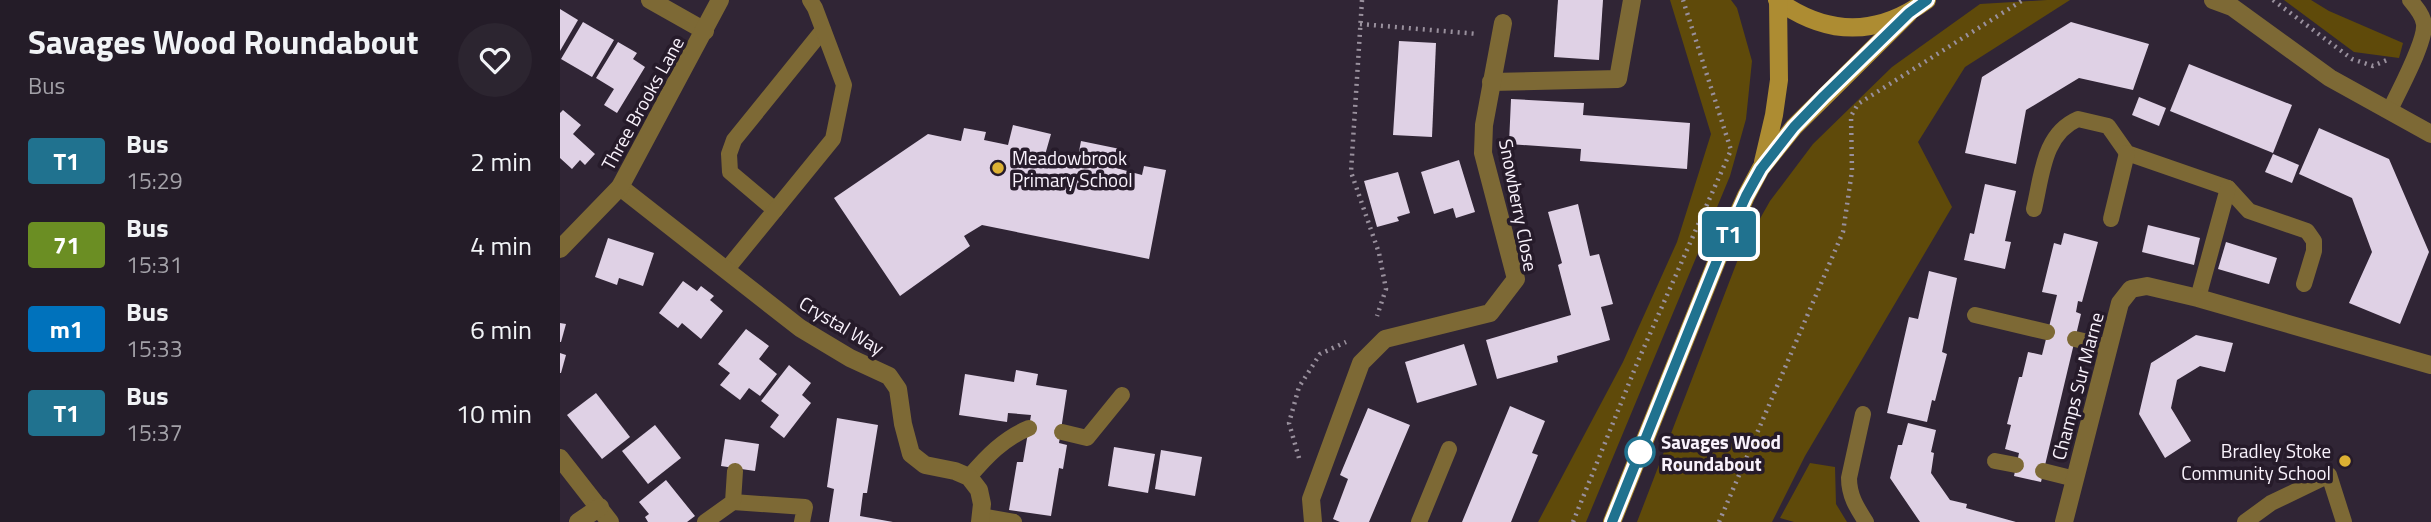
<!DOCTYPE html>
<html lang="en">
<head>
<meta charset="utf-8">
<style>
  body { margin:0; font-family:"Titillium Web",sans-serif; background:#2c2530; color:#f1f3f6; height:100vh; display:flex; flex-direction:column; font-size:26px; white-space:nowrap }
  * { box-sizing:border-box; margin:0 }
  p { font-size:23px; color:#a3a1a8 }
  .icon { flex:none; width:38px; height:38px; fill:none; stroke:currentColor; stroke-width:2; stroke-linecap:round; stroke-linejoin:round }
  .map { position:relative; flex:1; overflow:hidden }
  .side { display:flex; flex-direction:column; background:#241c28; width:560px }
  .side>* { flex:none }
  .badge { padding:0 14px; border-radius:5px; font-size:24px; line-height:46px }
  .map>.badge { position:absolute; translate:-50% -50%; box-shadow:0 0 0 4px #fff }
  .round { display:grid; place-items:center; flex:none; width:74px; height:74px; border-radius:37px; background:#2c2530 }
  .summary { display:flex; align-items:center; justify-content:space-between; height:119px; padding:0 28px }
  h1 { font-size:33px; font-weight:700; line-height:52px }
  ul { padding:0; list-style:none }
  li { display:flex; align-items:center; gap:21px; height:84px; padding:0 28px }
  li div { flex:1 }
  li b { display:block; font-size:26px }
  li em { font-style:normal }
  li .badge { min-width:77px; font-weight:700; text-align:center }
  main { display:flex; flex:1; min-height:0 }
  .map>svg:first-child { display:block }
  .green { fill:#5f4a0a }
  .building { fill:#dfd1e5 }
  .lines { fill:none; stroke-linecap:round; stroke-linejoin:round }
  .path { stroke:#99909d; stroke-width:4.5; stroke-dasharray:2 5; stroke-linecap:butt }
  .lane { stroke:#7d6935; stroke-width:16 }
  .street { stroke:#7d6935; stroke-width:18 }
  .secondary { stroke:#ad8c32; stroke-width:18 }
  .line-casing { stroke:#fff; stroke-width:16 }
  .line { stroke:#20728f; stroke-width:10 }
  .poi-dot { fill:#ddb133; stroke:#261b2a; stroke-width:2.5 }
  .stop-dot { fill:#fff; stroke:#20728f; stroke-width:3.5 }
  .labels { text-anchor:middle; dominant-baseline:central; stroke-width:7; stroke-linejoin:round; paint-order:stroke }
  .street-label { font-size:19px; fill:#f9f2fc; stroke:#261b2a }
  .poi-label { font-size:19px; fill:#f9f2fc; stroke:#261b2a; text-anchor:start }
  .stop-label { font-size:19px; font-weight:bold; fill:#f9f2fc; stroke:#261b2a; text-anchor:start }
</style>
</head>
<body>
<main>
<section class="side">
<div class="summary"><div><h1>Savages Wood Roundabout</h1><p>Bus</p></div><a class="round"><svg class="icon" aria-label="heart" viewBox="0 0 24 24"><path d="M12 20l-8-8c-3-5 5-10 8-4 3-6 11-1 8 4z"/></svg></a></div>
<ul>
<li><span class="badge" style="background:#20728f;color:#fff">T1</span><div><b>Bus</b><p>15:29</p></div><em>2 min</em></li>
<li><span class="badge" style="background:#6b8e23;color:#fff">71</span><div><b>Bus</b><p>15:31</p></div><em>4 min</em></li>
<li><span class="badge" style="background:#0072bc;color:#fff">m1</span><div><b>Bus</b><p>15:33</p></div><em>6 min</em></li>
<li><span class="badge" style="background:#20728f;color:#fff">T1</span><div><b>Bus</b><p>15:37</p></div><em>10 min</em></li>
</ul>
</section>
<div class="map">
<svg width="1871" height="522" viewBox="0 0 1871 522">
  <rect width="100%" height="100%" fill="#302535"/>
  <g class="green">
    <polygon points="1110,0 1171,0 1177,8 1192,61 1186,119 1170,176 1026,522 978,522 1063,362 1117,242 1151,134"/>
    <polygon points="1487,0 1510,0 1405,67 1358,142 1392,207 1245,456 1212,522 1077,522 1180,254 1210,201 1253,144 1332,67 1420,4"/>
    <polygon points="1724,0 1751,0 1769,11 1843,43 1839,58 1794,52"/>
    <polygon points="1250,463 1275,467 1276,504 1287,522 1234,522 1220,518"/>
  </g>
  <g class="building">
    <polygon points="998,0 1043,0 1039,60 994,57"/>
    <polygon points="0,9 18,20 0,51"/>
    <polygon points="23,22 54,40 32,77 1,59"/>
    <polygon points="1511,22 1589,44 1573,90 1519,78 1466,110 1456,164 1405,153 1422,77"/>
    <polygon points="839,41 876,43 872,137 833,135"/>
    <polygon points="58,42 77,53 73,59 85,67 57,113 44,105 54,89 36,78"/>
    <polygon points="1629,64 1732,105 1713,153 1610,111"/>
    <polygon points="1579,97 1606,108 1599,126 1572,115"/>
    <polygon points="951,99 1024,103 1023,115 1130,123 1127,169 1020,161 1021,149 949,144"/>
    <polygon points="3,110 21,125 13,134 35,154 25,165 20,160 12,169 0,158 0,113"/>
    <polygon points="453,125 491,134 485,155 517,162 521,141 560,149 556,168 582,175 584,166 606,170 589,259 422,225 404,236 410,246 340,296 274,198 368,134 401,141 404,128 426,132 424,140 448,145"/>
    <polygon points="1759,128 1829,159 1869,252 1840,324 1789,303 1812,252 1792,198 1739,174"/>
    <polygon points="1713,154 1739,165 1732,183 1705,172"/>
    <polygon points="899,160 915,212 896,218 893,208 874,214 861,172"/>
    <polygon points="838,172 850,213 837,217 839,221 817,227 804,181"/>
    <polygon points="1425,184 1456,191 1445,241 1451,242 1445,269 1404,260 1410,233 1414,234"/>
    <polygon points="1018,204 1030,256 1039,254 1053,304 1041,307 1050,340 997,356 998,362 937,379 926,340 1011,315 998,265 1002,263 988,212"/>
    <polygon points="1588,225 1640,238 1634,265 1582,252"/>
    <polygon points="1504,233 1538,242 1522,302 1518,301 1516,312 1521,314 1481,482 1454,476 1459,453 1445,449 1451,425 1447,424 1459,377 1462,377 1468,352 1482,355 1497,295 1482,292 1494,243 1501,245"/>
    <polygon points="48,238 94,253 83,286 59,278 57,285 35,277"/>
    <polygon points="1666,242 1717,258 1709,284 1658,269"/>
    <polygon points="1369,271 1397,278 1382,352 1387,354 1375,401 1372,400 1367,422 1327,413 1349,317 1358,319"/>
    <polygon points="123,281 137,291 141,286 154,296 150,300 163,311 141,339 122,323 118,328 99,313"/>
    <polygon points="0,323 6,324 1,342 0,342"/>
    <polygon points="186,329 209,346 199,359 217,374 200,396 189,388 180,400 160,385 170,373 158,364"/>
    <polygon points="1636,335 1673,343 1665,372 1640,366 1617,380 1611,408 1631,441 1605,458 1579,414 1591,363"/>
    <polygon points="904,344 917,385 857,403 845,362"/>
    <polygon points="0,353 6,355 1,373 0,373"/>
    <polygon points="229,365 251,383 242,395 251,403 224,438 210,427 219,415 201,401"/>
    <polygon points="456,370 478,374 476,385 507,390 499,443 507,445 503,469 499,468 491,516 449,510 457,462 463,462 471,415 448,413 447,422 399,415 405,374 454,382"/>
    <polygon points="36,393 70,437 42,459 7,415"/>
    <polygon points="950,406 985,421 972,453 978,455 951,522 902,522"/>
    <polygon points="808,408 850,425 809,522 780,522 773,519 788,479 780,475"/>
    <polygon points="277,418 318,425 307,493 303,493 300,516 333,522 269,522 274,489 267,487"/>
    <polygon points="1348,423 1376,430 1371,452 1374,453 1371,473 1390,500 1407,504 1406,508 1456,522 1360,522 1330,478 1338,445 1342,445"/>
    <polygon points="95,425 121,458 88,484 62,451"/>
    <polygon points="165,439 199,444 195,471 161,466"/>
    <polygon points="554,447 595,454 588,493 548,486"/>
    <polygon points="601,450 642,457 635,496 595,489"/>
    <polygon points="106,480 135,516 127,522 88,522 85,517 89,514 79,502"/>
  </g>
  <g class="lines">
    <g class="path">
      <polyline points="802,0 791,172 819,253 826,289 817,316"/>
      <polyline points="1713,0 1792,59 1813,66 1827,60"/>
      <polyline points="800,24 918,34"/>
      <polyline points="739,458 729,423 739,387 760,354 786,342"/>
      <polyline points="1013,522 1078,361 1171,150 1123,0"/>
      <polyline points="1159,522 1283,232 1292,171 1291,116 1298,104 1463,0"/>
    </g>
    <g class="lane">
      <path d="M1830,110c8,-18 36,-68 34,-86 -1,-9 -9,-18 -14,-24"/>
      <path d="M1474,209c8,-33 9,-75 44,-90l30,7 19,27 101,35 21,23 58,20 7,10v10l-10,33"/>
      <polyline points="215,210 170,172 169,154 174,140 263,30"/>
      <polyline points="1551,219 1567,153"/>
      <polyline points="167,269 273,139 284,85 255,8 250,0"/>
      <polyline points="1638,298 1668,188"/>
      <polyline points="1415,315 1487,332"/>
      <polyline points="1515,339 1549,347"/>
      <path d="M1303,414l-14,64c0,18 8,30 17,44"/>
      <polyline points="502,432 527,438 562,395"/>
      <polyline points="1435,461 1456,465"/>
      <polyline points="1483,471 1515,479"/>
      <path d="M409,477c17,-20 35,-39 60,-49"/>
      <polyline points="173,502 245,507 242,522"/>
      <polyline points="420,516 454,522"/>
      <polyline points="145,522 173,502 175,471"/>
      <polyline points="859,522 889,449"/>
      <polyline points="1685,522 1711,503 1769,475 1784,522"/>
    </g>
    <g class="street">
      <polyline points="90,0 145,31"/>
      <polyline points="1653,0 1672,7 1770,78 1871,134"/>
      <polyline points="931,82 1058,79 1072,0"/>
      <polyline points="60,187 240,328 290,358 329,376 338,389 343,424 351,454 365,465 395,471 409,477 419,490 422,504 420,522"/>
      <polyline points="0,249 60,187 160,0"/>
      <polyline points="0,458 50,522"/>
      <polyline points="18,522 40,507"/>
      <polyline points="753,522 751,499 801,363 825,339 930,313 956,279 923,153 924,125 943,23"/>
      <polyline points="1504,522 1560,303 1571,289 1587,286 1638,298 1871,365"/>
    </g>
    <g class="secondary">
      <path d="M1217,0c50,36 100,37 150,0"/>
      <polyline points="1203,162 1214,115 1219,80 1218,0"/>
      <polyline points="1052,522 1158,258 1186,196 1201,168 1234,127 1349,13"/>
    </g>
  </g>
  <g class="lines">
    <defs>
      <polyline id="line" points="1052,522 1158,258 1186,196 1201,169 1234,127 1264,96 1349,13 1367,0"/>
    </defs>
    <use href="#line" class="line-casing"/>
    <use href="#line" class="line"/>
  </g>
  <g class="poi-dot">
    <circle cx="438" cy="168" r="7"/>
    <circle cx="1785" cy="461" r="7"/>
  </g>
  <circle class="stop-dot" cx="1080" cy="452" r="14"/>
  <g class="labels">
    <g class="street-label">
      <text transform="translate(82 103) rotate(-61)">Three Brooks Lane</text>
      <text transform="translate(959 205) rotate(79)">Snowberry Close</text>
      <text transform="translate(282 325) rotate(31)">Crystal Way</text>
      <text transform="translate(1517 386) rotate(-75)">Champs Sur Marne</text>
    </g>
    <g class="poi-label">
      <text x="452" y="157">Meadowbrook<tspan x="452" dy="22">Primary School</tspan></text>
      <text x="1771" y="450" text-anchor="end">Bradley Stoke<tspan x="1771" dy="22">Community School</tspan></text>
    </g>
    <g class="stop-label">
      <text x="1101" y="441">Savages Wood<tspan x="1101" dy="22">Roundabout</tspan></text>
    </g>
  </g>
</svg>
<b class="badge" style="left:1169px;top:234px;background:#20728f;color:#fff">T1</b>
</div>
</main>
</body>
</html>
